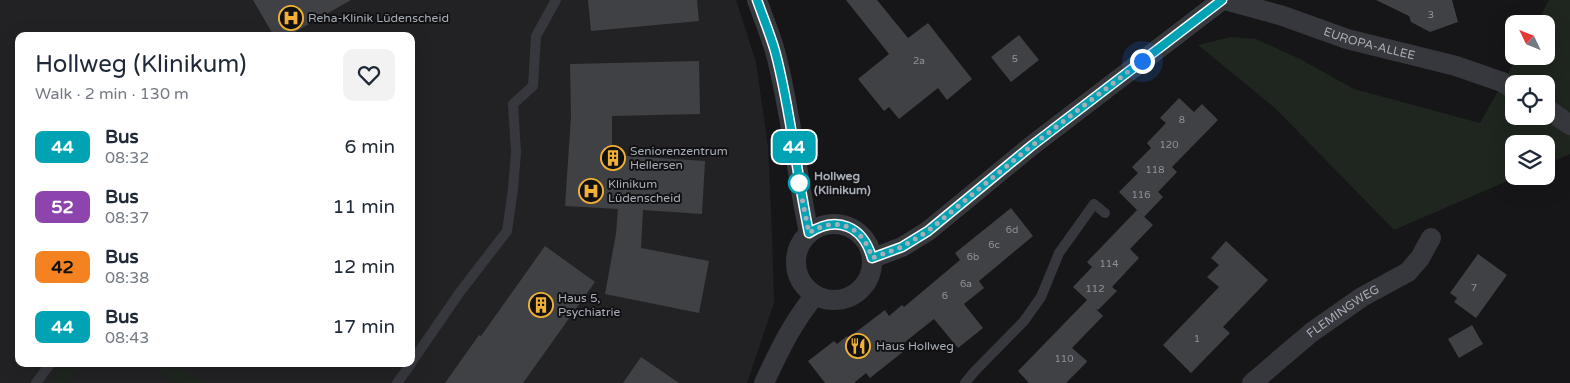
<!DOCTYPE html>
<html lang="en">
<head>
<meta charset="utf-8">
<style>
  body { margin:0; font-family:"Varela Round",sans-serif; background:#f2f2f3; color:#1f2937; height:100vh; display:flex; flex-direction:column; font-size:19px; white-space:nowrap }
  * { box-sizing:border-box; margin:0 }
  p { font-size:16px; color:#747a83 }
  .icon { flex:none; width:28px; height:28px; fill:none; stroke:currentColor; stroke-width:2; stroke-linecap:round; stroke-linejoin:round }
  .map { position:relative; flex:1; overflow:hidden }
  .drawer { position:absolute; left:15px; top:32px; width:400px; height:335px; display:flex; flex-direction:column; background:#fff; border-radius:10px; box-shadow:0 5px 20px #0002 }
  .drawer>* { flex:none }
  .badge { padding:0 10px; border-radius:8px; font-size:18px; line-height:32px }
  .needle { width:32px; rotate:313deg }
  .controls { position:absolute; left:1505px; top:15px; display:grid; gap:10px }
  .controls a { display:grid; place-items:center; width:50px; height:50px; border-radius:10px; background:#fff; box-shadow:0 5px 20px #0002; font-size:25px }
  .you { position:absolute; width:25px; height:25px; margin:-12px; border:4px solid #fff; border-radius:50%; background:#1a73e8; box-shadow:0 0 0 8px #1a73e833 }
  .map>.badge { position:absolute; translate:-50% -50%; box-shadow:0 0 0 2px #fff }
  .round { display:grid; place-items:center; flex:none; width:52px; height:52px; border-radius:10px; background:#f2f2f3 }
  .summary { display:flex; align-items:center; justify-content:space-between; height:85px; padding:0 20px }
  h1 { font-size:24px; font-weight:600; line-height:38px }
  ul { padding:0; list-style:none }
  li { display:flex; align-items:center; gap:15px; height:60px; padding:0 20px }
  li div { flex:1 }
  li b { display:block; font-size:19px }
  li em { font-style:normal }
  li .badge { min-width:55px; font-weight:700; text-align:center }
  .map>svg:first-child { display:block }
  .built { fill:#222225; fill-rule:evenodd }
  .green { fill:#1e261f; fill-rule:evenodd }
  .building { fill:#404145 }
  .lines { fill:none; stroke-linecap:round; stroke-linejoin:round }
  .service { stroke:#37383d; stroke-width:10 }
  .minor { stroke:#37383d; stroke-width:20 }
  .line-casing { stroke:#fff; stroke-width:11 }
  .line { stroke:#00a3b4; stroke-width:8 }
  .walk { stroke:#a8adb8; stroke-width:5; stroke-dasharray:0 9 }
  .stop-dot { fill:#fff; stroke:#00a3b4; stroke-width:2.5 }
  .labels { text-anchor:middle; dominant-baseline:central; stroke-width:4; stroke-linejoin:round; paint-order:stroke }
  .number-label { font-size:10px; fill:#8e929b }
  .poi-label { font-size:12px; fill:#a8adb8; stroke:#111113; text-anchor:start }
  .street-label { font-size:12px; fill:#a8adb8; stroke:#111113 }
  .stop-label { font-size:12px; font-weight:bold; fill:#a8adb8; stroke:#111113; text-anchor:start }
</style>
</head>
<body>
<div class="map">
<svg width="1570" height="383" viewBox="0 0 1570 383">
  <rect width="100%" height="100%" fill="#161618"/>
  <path class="built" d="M0,0h736l20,62 12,85 4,88 2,68 -27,80h-747zM19,36h392v328h-392z"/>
  <g class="green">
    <path d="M1549,0h21v154l-24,11v-21h-32v32h5l-125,54 -119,-122 -77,-63 33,-8 25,2 44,20 54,30 126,34 38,-67h28v-32h-10zM1514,84h32v32h-32z"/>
    <polygon points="62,364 78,364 66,383 50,383"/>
    <polygon points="146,364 185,364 182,368 207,383 178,383"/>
  </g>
  <g class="building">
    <polygon points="253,0 351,0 288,36 274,36"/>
    <polygon points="588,0 697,0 699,21 591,31"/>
    <polygon points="846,0 877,0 908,38 928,23 972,79 947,100 938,88 899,119 889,107 884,111 858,79 889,54"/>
    <polygon points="1376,0 1452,0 1458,22 1430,32 1411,22 1409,16"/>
    <polygon points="1019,35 1039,60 1011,82 991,57"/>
    <polygon points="699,61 700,114 612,116 612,155 705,161 702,214 643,210 641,248 709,261 699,313 605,294 616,234 618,209 565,206 571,116 570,64"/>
    <polygon points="1179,98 1194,112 1202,104 1218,120 1172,167 1177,172 1158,192 1163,197 1144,217 1119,192 1138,173 1132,167 1151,148 1147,143 1166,123 1160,118"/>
    <polygon points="1011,208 1033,236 979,281 984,288 964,304 983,328 958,348 934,319 900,346 904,351 870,378 866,373 854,383 825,383 808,361 834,341 837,344 847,336 848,338 885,310 889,316 902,305 904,307 960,260 955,253"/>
    <polygon points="1137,210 1153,225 1130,249 1139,258 1112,287 1117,291 1098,310 1095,308 1103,316 1072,348 1087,361 1086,363 1066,383 1029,383 1018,371 1087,300 1073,287 1092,267 1087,262"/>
    <polygon points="1226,241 1268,280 1223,327 1230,333 1191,373 1163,345 1219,287 1207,277 1219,265 1211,258"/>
    <polygon points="545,246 595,282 523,383 445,383 479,335 481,336"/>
    <polygon points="1478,254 1507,275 1476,318 1454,302 1457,298 1450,293"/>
    <polygon points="1472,325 1483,344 1459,358 1448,339"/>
    <polygon points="641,357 679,383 623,383"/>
  </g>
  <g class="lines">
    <g class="service">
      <polyline points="411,363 460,292 507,231 513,189 516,152 513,104 533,86 536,36 556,0"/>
      <polyline points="36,383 50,364"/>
      <polyline points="397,383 411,364"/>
      <polyline points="965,383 974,372 1024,321 1041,297 1059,253 1094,204 1105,213"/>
    </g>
    <g class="minor">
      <path d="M757,0c6,17 13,34 18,51 16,59 21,121 34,182"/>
      <path id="s1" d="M1225,0l58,16 64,23 109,27 46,16 12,7"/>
      <polyline points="1546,108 1570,125"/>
      <circle cx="834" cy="262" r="38"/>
      <polyline points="873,258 902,247 928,231 1030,147 1222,0"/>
      <path d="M764,383c16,-34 27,-58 51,-88"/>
      <path id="s2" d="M1252,383l60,-51 50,-35 46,-25 12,-14 11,-20"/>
    </g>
  </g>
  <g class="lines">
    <defs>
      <path id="line" d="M757,0c6,17 13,34 18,51 16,59 21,121 34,182 28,-18 54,-7 63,25l30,-11 26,-16 102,-84 192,-147"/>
    </defs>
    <use href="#line" class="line-casing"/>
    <use href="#line" class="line"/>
    <path class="walk" d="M799,183l10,50c28,-18 54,-7 63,25l30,-11 26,-16 102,-84 112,-86"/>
  </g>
  <defs>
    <symbol id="hospital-ring" viewBox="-11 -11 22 22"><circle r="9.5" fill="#111113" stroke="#f2b134" stroke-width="1.5"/><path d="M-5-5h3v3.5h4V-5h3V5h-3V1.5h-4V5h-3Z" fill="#f2b134"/></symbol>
    <symbol id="building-ring" viewBox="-11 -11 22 22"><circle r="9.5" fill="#111113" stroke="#f2b134" stroke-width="1.5"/><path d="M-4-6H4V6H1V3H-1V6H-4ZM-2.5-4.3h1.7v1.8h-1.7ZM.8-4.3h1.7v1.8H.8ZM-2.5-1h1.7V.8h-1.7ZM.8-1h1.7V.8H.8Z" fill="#f2b134"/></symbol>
    <symbol id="restaurant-ring" viewBox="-11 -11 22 22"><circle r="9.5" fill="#111113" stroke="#f2b134" stroke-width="1.5"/><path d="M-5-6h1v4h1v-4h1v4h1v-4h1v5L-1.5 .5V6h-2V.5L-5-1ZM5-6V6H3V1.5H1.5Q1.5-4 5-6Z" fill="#f2b134"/></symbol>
  </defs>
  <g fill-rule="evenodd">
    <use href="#hospital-ring" x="277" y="4" width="28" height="28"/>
    <use href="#building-ring" x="599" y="144" width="28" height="28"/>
    <use href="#hospital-ring" x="577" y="177" width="28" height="28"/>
    <use href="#building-ring" x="527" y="291" width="28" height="28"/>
    <use href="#restaurant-ring" x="844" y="332" width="28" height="28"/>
  </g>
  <circle class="stop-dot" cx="799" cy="183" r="10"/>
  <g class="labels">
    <g class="number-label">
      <text x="1431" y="15">3</text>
      <text x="1015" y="59">5</text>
      <text x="919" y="61">2a</text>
      <text x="1182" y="120">8</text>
      <text x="1169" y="145">120</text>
      <text x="1155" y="170">118</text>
      <text x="1141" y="195">116</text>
      <text x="1012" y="230">6d</text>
      <text x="994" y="245">6c</text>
      <text x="973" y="257">6b</text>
      <text x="1109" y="264">114</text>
      <text x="966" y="284">6a</text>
      <text x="1474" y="288">7</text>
      <text x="1095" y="289">112</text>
      <text x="945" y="296">6</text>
      <text x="1197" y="339">1</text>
      <text x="1064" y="359">110</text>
    </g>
    <g class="poi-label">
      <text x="308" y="18">Reha-Klinik Lüdenscheid</text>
      <text x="630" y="151">Seniorenzentrum<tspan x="630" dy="14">Hellersen</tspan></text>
      <text x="608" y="184">Klinikum<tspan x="608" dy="14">Lüdenscheid</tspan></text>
      <text x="558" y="298">Haus 5,<tspan x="558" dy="14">Psychiatrie</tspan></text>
      <text x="876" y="346">Haus Hollweg</text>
    </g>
    <g class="street-label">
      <text stroke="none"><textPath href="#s1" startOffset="151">EUROPA-ALLEE</textPath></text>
      <text stroke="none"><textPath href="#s2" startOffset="116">FLEMINGWEG</textPath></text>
    </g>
    <g class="stop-label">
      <text x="814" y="176">Hollweg<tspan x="814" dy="14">(Klinikum)</tspan></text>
    </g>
  </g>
</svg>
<div class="controls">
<a><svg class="needle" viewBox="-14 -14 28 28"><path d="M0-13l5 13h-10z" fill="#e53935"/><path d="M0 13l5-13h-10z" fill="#747a83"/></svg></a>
<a><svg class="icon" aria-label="locate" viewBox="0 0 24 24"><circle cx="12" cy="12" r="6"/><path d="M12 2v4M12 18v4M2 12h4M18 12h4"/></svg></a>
<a><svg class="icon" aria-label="layers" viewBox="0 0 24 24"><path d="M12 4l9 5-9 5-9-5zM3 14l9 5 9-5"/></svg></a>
</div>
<div class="you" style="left:1142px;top:61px"></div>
<b class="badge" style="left:794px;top:147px;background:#00a3b4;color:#fff">44</b>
<section class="drawer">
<div class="summary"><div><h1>Hollweg (Klinikum)</h1><p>Walk · 2 min · 130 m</p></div><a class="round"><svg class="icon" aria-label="heart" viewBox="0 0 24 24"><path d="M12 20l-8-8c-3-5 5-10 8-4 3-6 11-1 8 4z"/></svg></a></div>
<ul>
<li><span class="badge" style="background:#00a3b4;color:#fff">44</span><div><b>Bus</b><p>08:32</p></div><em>6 min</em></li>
<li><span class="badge" style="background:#8e44ad;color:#fff">52</span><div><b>Bus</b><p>08:37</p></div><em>11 min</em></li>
<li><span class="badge" style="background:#f58220;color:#111">42</span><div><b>Bus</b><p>08:38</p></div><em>12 min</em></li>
<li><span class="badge" style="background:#00a3b4;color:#fff">44</span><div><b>Bus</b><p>08:43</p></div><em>17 min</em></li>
</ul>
</section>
</div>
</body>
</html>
